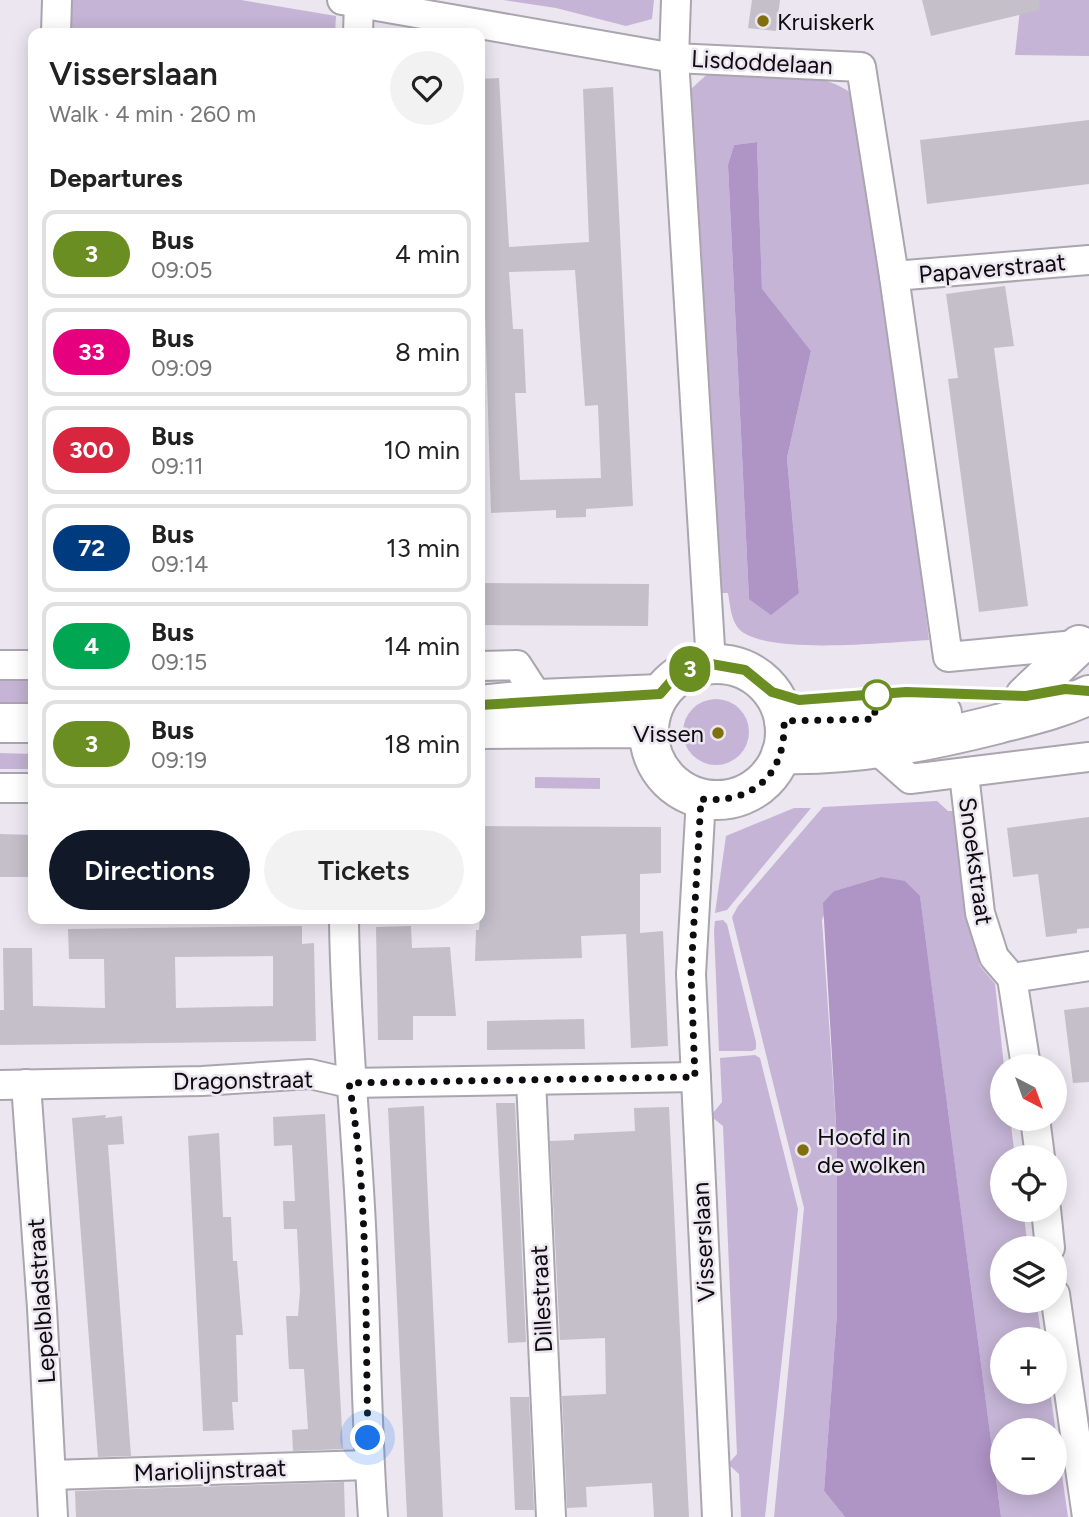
<!DOCTYPE html>
<html lang="en">
<head>
<meta charset="utf-8">
<style>
  body { margin:0; font-family:Figtree,sans-serif; background:#f2f2f2; color:#222; height:100vh; display:flex; flex-direction:column; font-size:26px; white-space:nowrap }
  * { box-sizing:border-box; margin:0 }
  p { font-size:23px; color:#767676 }
  .icon { flex:none; width:38px; height:38px; fill:none; stroke:currentColor; stroke-width:2; stroke-linecap:round; stroke-linejoin:round }
  .map { position:relative; flex:1; overflow:hidden }
  .drawer { position:absolute; left:28px; top:28px; width:457px; height:896px; display:flex; flex-direction:column; background:#fff; border-radius:14px; box-shadow:0 4px 18px #0003 }
  .drawer>* { flex:none }
  .badge { padding:0 14px; border-radius:23px; font-size:24px; line-height:46px }
  .needle { width:46px; rotate:139deg }
  .buttons { position:absolute; left:990px; top:1054px; display:grid; gap:14px }
  .buttons a { display:grid; place-items:center; width:77px; height:77px; border-radius:50%; background:#fff; box-shadow:0 4px 18px #0003; font-size:35px }
  .you { position:absolute; width:35px; height:35px; margin:-18px; border:5px solid #fff; border-radius:50%; background:#1a73e8; box-shadow:0 0 0 10px #1a73e833 }
  .map>.badge { position:absolute; translate:-50% -50%; box-shadow:0 0 0 4px #fff }
  h2 { padding:0 21px; font-size:26px; line-height:63px }
  .round { display:grid; place-items:center; flex:none; width:74px; height:74px; border-radius:37px; background:#f2f2f2 }
  .summary { display:flex; align-items:center; justify-content:space-between; height:119px; padding:0 21px }
  h1 { font-size:33px; font-weight:600; line-height:52px }
  .cta { display:flex; gap:14px; margin-top:auto; padding:14px 21px }
  .cta a { flex:1; height:80px; border-radius:42px; background:#111827; color:#fff; font-size:28px; font-weight:600; line-height:80px; text-align:center }
  .cta a+a { background:#f2f2f2; color:#222 }
  ul { padding:0; list-style:none }
  li { display:flex; align-items:center; gap:21px; height:88px; margin:0 14px 10px; padding:0 7px; border:4px solid #e0e0e0; border-radius:14px }
  li div { flex:1 }
  li b { display:block; font-size:26px }
  li em { font-style:normal }
  li .badge { min-width:77px; font-weight:700; text-align:center }
  .map>svg:first-child { display:block }
  .green { fill:#c5b4d5; fill-rule:evenodd }
  .water { fill:#af94c6 }
  .building { fill:#c4bfc8; fill-rule:evenodd }
  .lines { fill:none; stroke-linecap:round; stroke-linejoin:round }
  .street-casing { stroke:#aaa5af; stroke-width:32 }
  .secondary-casing { stroke:#aaa5af; stroke-width:42 }
  .street { stroke:#fff; stroke-width:28 }
  .secondary { stroke:#fff; stroke-width:38 }
  .line-casing { stroke:#fff; stroke-width:16 }
  .line { stroke:#6b8e23; stroke-width:10 }
  .walk { stroke:#0e0c10; stroke-width:7; stroke-dasharray:0 12.6 }
  .poi-dot { fill:#7f6f0e; stroke:#ebe6f0; stroke-width:2.5 }
  .stop-dot { fill:#fff; stroke:#6b8e23; stroke-width:3.5 }
  .labels { text-anchor:middle; dominant-baseline:central; stroke-width:5; stroke-linejoin:round; paint-order:stroke }
  .poi-label { font-size:24px; fill:#0e0c10; stroke:#ebe6f0; text-anchor:start }
  .street-label { font-size:24px; fill:#0e0c10; stroke:#ebe6f0 }
</style>
</head>
<body>
<div class="map">
<svg width="1089" height="1517" viewBox="0 0 1089 1517">
  <rect width="100%" height="100%" fill="#ebe6f0"/>
  <g class="green">
    <polygon points="73,0 241,0 336,16 335,33 72,33 70,7"/>
    <polygon points="503,0 654,0 652,19 626,26 556,8"/>
    <polygon points="1021,0 1089,0 1089,56 1015,55"/>
    <path d="M714,68c49,5 111,-2 148,34l67,538c-39,2 -164,16 -190,-11 -8,-8 -9,-25 -11,-36h-9l-20,-309 -8,-195zM757,142l5,148 49,61 -24,107 12,135 -50,6 -21,-434 6,-20z"/>
    <polygon points="0,679 33,680 33,710 0,710"/>
    <circle cx="716" cy="732" r="33"/>
    <polygon points="0,753 33,754 33,769 0,769"/>
    <polygon points="535,777 600,778 600,789 535,788"/>
    <path d="M937,801l11,10h7l14,108 11,47 15,18 9,82 -1,52h7l5,39h-12v52h20l5,39h-25v52h33l6,39h-39v52h47l18,126h-67l-81,-620 -39,-20 -47,14 -12,29 15,221v172l-13,178 21,26h-71l30,-309 -72,-291 6,-11 85,-99zM1003,1430h52v52h-52z"/>
    <polygon points="794,808 811,808 727,910 715,913 726,836"/>
    <polygon points="723,920 727,924 756,1042 756,1049 752,1051 719,1051 714,930 715,921"/>
    <polygon points="755,1055 760,1058 798,1209 765,1517 741,1517 739,1474 728,1464 737,1454 723,1126 713,1118 713,1113 722,1102 720,1058"/>
  </g>
  <g class="water">
    <polygon points="757,142 762,289 811,351 787,458 799,593 771,615 749,599 728,165 734,145"/>
    <polygon points="881,877 905,881 920,896 1001,1517 845,1517 824,1491 837,1313 837,1141 823,903 834,891"/>
  </g>
  <g class="building">
    <polygon points="752,0 780,0 776,31 748,28"/>
    <polygon points="922,0 1039,0 1040,10 931,36"/>
    <path d="M499,78l10,169 80,-5 -6,-153 30,-2 20,419 -47,3v8l-30,1v-8l-65,3 -6,-201 -5,-59v-174zM575,270l10,136 13,-1 3,73 -81,2 -5,-87h11l-3,-64h-10l-4,-57z"/>
    <polygon points="1089,120 1089,184 927,204 920,140"/>
    <polygon points="1005,286 1014,346 994,348 1028,606 979,612 948,379 958,378 946,294"/>
    <polygon points="480,583 649,584 648,626 480,625"/>
    <polygon points="1089,817 1089,928 1077,929 1077,933 1046,937 1038,874 1013,877 1007,828"/>
    <polygon points="480,826 661,827 661,873 640,874 640,933 663,931 668,1046 631,1048 626,934 581,936 582,958 475,961 476,930 479,930 480,919"/>
    <polygon points="0,834 33,835 32,877 0,877"/>
    <path d="M302,926v18l12,-1 2,98 -316,4v-35h4l-1,-62h29l1,58 72,2 -1,-49h-35l-1,-30zM273,956v50l-97,2 -1,-51z"/>
    <polygon points="411,926 412,948 450,947 456,1016 413,1016 413,1040 378,1040 376,927"/>
    <polygon points="1089,1007 1089,1082 1073,1083 1064,1010"/>
    <polygon points="584,1019 585,1049 487,1050 487,1021"/>
    <polygon points="496,1103 515,1103 526,1342 508,1343"/>
    <polygon points="424,1106 427,1178 443,1517 407,1517 392,1193 388,1108"/>
    <polygon points="669,1107 689,1517 654,1517 652,1483 586,1487 587,1507 567,1508 562,1396 606,1394 605,1338 560,1340 550,1141 574,1140 574,1134 635,1131 634,1108"/>
    <polygon points="325,1114 343,1449 293,1451 292,1430 308,1429 304,1369 289,1369 286,1316 298,1316 300,1291 297,1229 284,1229 283,1201 295,1201 292,1145 274,1146 273,1117"/>
    <polygon points="106,1115 105,1118 122,1116 124,1144 108,1145 131,1456 98,1457 72,1118"/>
    <polygon points="219,1133 223,1217 231,1217 233,1261 237,1261 243,1335 236,1335 238,1402 232,1402 234,1430 203,1431 188,1136"/>
    <polygon points="510,1397 529,1397 534,1510 515,1510"/>
    <polygon points="344,1482 345,1517 76,1517 75,1491"/>
  </g>
  <g class="lines">
    <defs>
      <g id="street">
        <polyline points="342,0 674,58 861,67 894,276 948,657 1086,644"/>
        <polyline points="676,0 674,58 711,664"/>
        <polyline points="56,33 57,0"/>
        <polyline points="358,33 359,3"/>
        <polyline points="894,276 1089,260"/>
        <polyline points="0,665 33,665"/>
        <polyline points="480,666 517,665 539,699"/>
        <polyline points="876,749 910,779 1089,757"/>
        <polyline points="964,774 980,913 994,957 1012,978 1026,1066"/>
        <polyline points="0,788 33,788"/>
        <polyline points="701,798 691,974 717,1517"/>
        <path d="M344,919c1,103 12,204 17,307 5,97 5,194 12,291"/>
        <polyline points="1012,978 1089,966"/>
        <polyline points="531,1080 551,1517"/>
        <polyline points="26,1084 42,1308 53,1517"/>
        <polyline points="0,1085 202,1081 310,1074 349,1083 696,1077"/>
        <polyline points="1035,1118 1040,1157"/>
        <polyline points="1046,1209 1050,1248"/>
        <polyline points="1055,1294 1087,1517"/>
        <polyline points="51,1475 369,1465"/>
      </g>
      <g id="secondary">
        <circle cx="717" cy="732" r="68"/>
        <polyline points="1025,696 1079,645"/>
        <polyline points="480,705 539,699 660,694"/>
        <polyline points="784,721 824,722 942,713"/>
        <polyline points="0,723 33,723"/>
        <polyline points="480,729 634,728 648,731"/>
        <path d="M781,754c73,2 146,-12 217,-30 31,-8 62,-15 91,-29"/>
      </g>
    </defs>
    <use href="#street" class="street-casing"/>
    <use href="#secondary" class="secondary-casing"/>
    <use href="#street" class="street"/>
    <use href="#secondary" class="secondary"/>
  </g>
  <g class="lines">
    <defs>
      <polyline id="line" points="480,705 660,694 673,679 691,669 711,664 745,670 772,692 799,700 906,692 1026,696 1065,689 1089,691"/>
    </defs>
    <use href="#line" class="line-casing"/>
    <use href="#line" class="line"/>
    <path class="walk" d="M368,1438c-3,-114 1,-243 -19,-355l346,-6 -4,-103 10,-175c53,5 85,-25 83,-78l90,-2 3,-24"/>
  </g>
  <g class="poi-dot">
    <circle cx="763" cy="21" r="7"/>
    <circle cx="718" cy="733" r="7"/>
    <circle cx="803" cy="1150" r="7"/>
  </g>
  <circle class="stop-dot" cx="877" cy="695" r="14"/>
  <g class="labels">
    <g class="poi-label">
      <text x="777" y="21">Kruiskerk</text>
      <text x="704" y="733" text-anchor="end">Vissen</text>
      <text x="817" y="1136">Hoofd in<tspan x="817" dy="28">de wolken</tspan></text>
    </g>
    <g class="street-label">
      <text transform="translate(762 62) rotate(3)">Lisdoddelaan</text>
      <text transform="translate(992 268) rotate(-5)">Papaverstraat</text>
      <text transform="translate(976 861) rotate(82)">Snoekstraat</text>
      <text transform="translate(243 1080) rotate(-1)">Dragonstraat</text>
      <text transform="translate(703 1242) rotate(-93)">Visserslaan</text>
      <text transform="translate(541 1299) rotate(-93)">Dillestraat</text>
      <text transform="translate(41 1301) rotate(-94)">Lepelbladstraat</text>
      <text transform="translate(210 1470) rotate(-2)">Mariolijnstraat</text>
    </g>
  </g>
</svg>
<div class="buttons">
<a><svg class="needle" viewBox="-14 -14 28 28"><path d="M0-13l5 13h-10z" fill="#e53935"/><path d="M0 13l5-13h-10z" fill="#767676"/></svg></a>
<a><svg class="icon" aria-label="locate" viewBox="0 0 24 24"><circle cx="12" cy="12" r="6"/><path d="M12 2v4M12 18v4M2 12h4M18 12h4"/></svg></a>
<a><svg class="icon" aria-label="layers" viewBox="0 0 24 24"><path d="M12 4l9 5-9 5-9-5zM3 14l9 5 9-5"/></svg></a>
<a>+</a>
<a>−</a>
</div>
<div class="you" style="left:368px;top:1438px"></div>
<b class="badge" style="left:690px;top:669px;background:#6b8e23;color:#fff">3</b>
<section class="drawer">
<div class="summary"><div><h1>Visserslaan</h1><p>Walk · 4 min · 260 m</p></div><a class="round"><svg class="icon" aria-label="heart" viewBox="0 0 24 24"><path d="M12 20l-8-8c-3-5 5-10 8-4 3-6 11-1 8 4z"/></svg></a></div>
<h2>Departures</h2>
<ul>
<li><span class="badge" style="background:#6b8e23;color:#fff">3</span><div><b>Bus</b><p>09:05</p></div><em>4 min</em></li>
<li><span class="badge" style="background:#e6007e;color:#fff">33</span><div><b>Bus</b><p>09:09</p></div><em>8 min</em></li>
<li><span class="badge" style="background:#d7263d;color:#fff">300</span><div><b>Bus</b><p>09:11</p></div><em>10 min</em></li>
<li><span class="badge" style="background:#003b80;color:#fff">72</span><div><b>Bus</b><p>09:14</p></div><em>13 min</em></li>
<li><span class="badge" style="background:#00a651;color:#fff">4</span><div><b>Bus</b><p>09:15</p></div><em>14 min</em></li>
<li><span class="badge" style="background:#6b8e23;color:#fff">3</span><div><b>Bus</b><p>09:19</p></div><em>18 min</em></li>
</ul>
<div class="cta"><a>Directions</a><a>Tickets</a></div>
</section>
</div>
</body>
</html>
